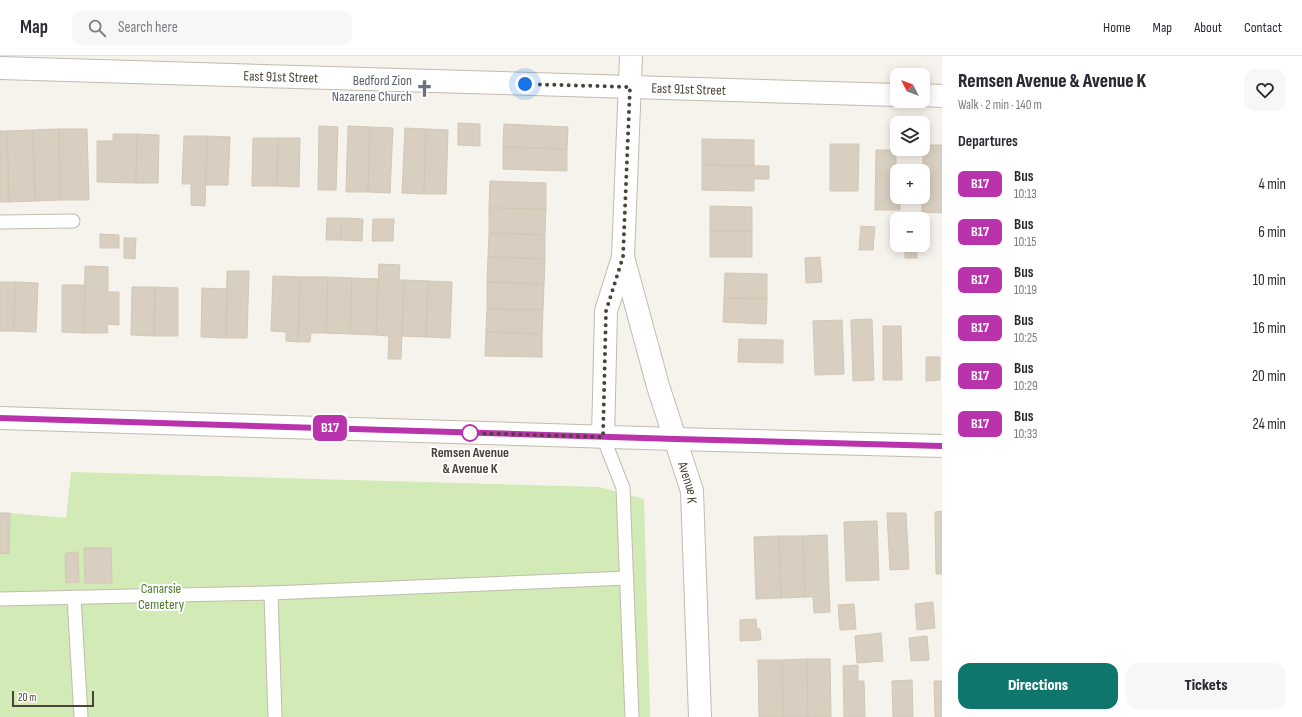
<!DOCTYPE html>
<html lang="en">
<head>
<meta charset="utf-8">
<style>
  body { margin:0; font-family:"Sofia Sans Condensed",sans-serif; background:#f7f7f7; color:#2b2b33; height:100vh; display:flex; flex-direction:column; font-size:15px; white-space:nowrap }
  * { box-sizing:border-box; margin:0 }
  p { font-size:13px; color:#7c7c81 }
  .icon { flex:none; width:22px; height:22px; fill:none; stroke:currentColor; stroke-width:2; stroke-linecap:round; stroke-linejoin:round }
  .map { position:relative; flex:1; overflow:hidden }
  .sheet { display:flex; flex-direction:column; background:#fff; width:360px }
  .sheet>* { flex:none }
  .badge { padding:0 8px; border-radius:6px; font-size:14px; line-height:26px }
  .needle { width:26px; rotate:312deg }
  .buttons { position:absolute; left:890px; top:12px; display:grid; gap:8px }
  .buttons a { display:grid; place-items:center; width:40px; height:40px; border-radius:8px; background:#fff; box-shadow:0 2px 10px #0003; font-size:20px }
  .scale { position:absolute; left:12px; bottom:10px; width:82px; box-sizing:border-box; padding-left:4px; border:2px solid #4b4439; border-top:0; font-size:11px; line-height:14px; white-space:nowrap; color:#4b4439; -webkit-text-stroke:3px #fff; paint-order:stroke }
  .you { position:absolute; width:20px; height:20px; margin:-10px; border:3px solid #fff; border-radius:50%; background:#1a73e8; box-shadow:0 0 0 6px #1a73e833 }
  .map>.badge { position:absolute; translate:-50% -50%; box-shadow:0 0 0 2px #fff }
  h2 { padding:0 16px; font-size:15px; line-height:36px }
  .round { display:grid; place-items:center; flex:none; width:42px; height:42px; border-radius:12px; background:#f7f7f7 }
  .overview { display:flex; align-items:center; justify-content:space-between; height:68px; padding:0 16px }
  h1 { font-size:19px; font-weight:800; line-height:30px }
  .primary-button { display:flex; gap:8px; margin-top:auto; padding:8px 16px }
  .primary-button a { flex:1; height:46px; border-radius:12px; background:#0f766e; color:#fff; font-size:16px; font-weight:800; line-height:46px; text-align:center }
  .primary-button a+a { background:#f7f7f7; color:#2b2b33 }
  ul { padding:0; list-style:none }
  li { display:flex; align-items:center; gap:12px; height:48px; padding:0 16px }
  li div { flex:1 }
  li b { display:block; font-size:15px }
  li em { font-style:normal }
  li .badge { min-width:44px; font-weight:700; text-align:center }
  header { display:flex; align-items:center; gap:24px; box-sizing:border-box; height:56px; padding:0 20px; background:#fff; border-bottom:1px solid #e1e1e2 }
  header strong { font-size:19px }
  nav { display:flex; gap:22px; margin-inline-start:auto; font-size:14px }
  .search { width:280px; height:36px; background:#f7f7f7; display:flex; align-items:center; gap:10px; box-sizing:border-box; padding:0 14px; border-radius:12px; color:#7c7c81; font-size:15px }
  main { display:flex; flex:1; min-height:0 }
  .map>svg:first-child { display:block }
  .green { fill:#d2eab5 }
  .building { fill:#d8cfc1; stroke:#d3c7b4 }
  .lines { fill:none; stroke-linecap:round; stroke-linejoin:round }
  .lane-casing { stroke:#c2bbae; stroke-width:15 }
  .street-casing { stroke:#c2bbae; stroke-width:24 }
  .lane { stroke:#fff; stroke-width:13 }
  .street { stroke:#fff; stroke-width:22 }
  .line-casing { stroke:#fff; stroke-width:9 }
  .line { stroke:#b933ad; stroke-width:6 }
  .walk { stroke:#4b4439; stroke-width:4; stroke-dasharray:0 7.2 }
  .stop-dot { fill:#fff; stroke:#b933ad; stroke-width:2 }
  .labels { text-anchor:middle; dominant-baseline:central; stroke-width:4; stroke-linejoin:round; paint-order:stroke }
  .street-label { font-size:14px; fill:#4b4439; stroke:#fff }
  .worship-label { font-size:14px; fill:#5b616d; stroke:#fff; text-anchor:end }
  .stop-label { font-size:14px; font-weight:bold; fill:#4b4439; stroke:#fff }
  .park-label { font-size:14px; fill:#4a7f2a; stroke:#fff }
</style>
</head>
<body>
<header>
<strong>Map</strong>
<div class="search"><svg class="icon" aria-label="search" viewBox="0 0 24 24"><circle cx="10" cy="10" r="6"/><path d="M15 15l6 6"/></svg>Search here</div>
<nav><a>Home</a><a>Map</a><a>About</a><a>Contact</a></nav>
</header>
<main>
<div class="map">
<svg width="942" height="661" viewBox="0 0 942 661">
  <rect width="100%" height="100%" fill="#f6f3ec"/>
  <polygon class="green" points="71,416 599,431 644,443 650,661 0,661 0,497 9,497 10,457 66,462"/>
  <g class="building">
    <polygon points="458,67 480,68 480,90 458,89"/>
    <polygon points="504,68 568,71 567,93 503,91"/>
    <polygon points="319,70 338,71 336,134 318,134"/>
    <polygon points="348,70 370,71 368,136 346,136"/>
    <polygon points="370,71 393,72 390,137 368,136"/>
    <polygon points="405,72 426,73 424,138 402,137"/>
    <polygon points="59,73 60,144 35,145 33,74"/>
    <polygon points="59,73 87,73 89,144 60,144"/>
    <polygon points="426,73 448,74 446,138 424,138"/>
    <polygon points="33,74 35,145 9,146 7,75"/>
    <polygon points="0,75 7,75 9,146 0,146"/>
    <polygon points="113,78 137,78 136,127 97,126 97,85 113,85"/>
    <polygon points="137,78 159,79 158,127 136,127"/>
    <polygon points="184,80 207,80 205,150 191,149 191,128 182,128"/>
    <polygon points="207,80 230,81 228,129 206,129"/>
    <polygon points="253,82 278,82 277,130 252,130"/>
    <polygon points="278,82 300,82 299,131 277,130"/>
    <polygon points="702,83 754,84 754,110 702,109"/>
    <polygon points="830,88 859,88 858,135 830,135"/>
    <polygon points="923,89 942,89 942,157 922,156 922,141 923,141"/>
    <polygon points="503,91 567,93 567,115 503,113"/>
    <polygon points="876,94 896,94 896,128 897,141 900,141 900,154 875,154"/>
    <polygon points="702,109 769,110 769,123 754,123 754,135 702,134"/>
    <polygon points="490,125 546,127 546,153 489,152"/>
    <polygon points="710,150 752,151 752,175 710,175"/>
    <polygon points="489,152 546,153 545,179 489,177"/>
    <polygon points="327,162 342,162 341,184 326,184"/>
    <polygon points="342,162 363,163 362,185 341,184"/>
    <polygon points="373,163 394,163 393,185 372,185"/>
    <polygon points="861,170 875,171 873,194 859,194"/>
    <rect x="710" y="175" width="42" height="26"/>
    <polygon points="489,177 545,179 545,203 488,201"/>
    <polygon points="100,178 119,179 119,192 100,192"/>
    <polygon points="124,182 136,182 135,203 124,202"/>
    <rect x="905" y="189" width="12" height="13"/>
    <polygon points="488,201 545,203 544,228 487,226"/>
    <polygon points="820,201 822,226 806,227 805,202"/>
    <polygon points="379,208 400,209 399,224 404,224 401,303 388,303 389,280 376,279"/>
    <polygon points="85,210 108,211 108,236 119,236 119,269 107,268 108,277 84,277"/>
    <polygon points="227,215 249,215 247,282 226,282"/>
    <polygon points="725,217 767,218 767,243 724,242"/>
    <polygon points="273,220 300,221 298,286 286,285 286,276 271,275"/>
    <polygon points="300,221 328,221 326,277 311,277 310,286 298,286"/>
    <polygon points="328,221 352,222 350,278 326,277"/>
    <polygon points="352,222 378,223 376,279 350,278"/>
    <polygon points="404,224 428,225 426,281 402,280"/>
    <polygon points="428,225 452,226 450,282 426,281"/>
    <polygon points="0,226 15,226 14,275 0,275"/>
    <polygon points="15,226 38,227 36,276 14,275"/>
    <polygon points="487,226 544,228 543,254 487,253"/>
    <polygon points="62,229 85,229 84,277 62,276"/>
    <polygon points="132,231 155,231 154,280 131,279"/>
    <polygon points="155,231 178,232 178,280 154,280"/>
    <polygon points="202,232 227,233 226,282 201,281"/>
    <polygon points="724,242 767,243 766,268 723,266"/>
    <polygon points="487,253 543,254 542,278 486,276"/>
    <polygon points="872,263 874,324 853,325 851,264"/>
    <polygon points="842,264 844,318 815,319 813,265"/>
    <polygon points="883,270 901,270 902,324 883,324"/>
    <polygon points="486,276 542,278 542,301 485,300"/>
    <polygon points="739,283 783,284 783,307 738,306"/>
    <polygon points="926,301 940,301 940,324 926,325"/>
    <polygon points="942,455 942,518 936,518 935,456"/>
    <polygon points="0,457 10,457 9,498 0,497"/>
    <polygon points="887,457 906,457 909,513 890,514"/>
    <polygon points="877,465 879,524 846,525 844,466"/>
    <polygon points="827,479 830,556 814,557 813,541 805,541 803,480"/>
    <polygon points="779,480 803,480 805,541 781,542"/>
    <polygon points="779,480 781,542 756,543 754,481"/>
    <polygon points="84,492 111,492 112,527 85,527"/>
    <polygon points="78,496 79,526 66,527 65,497"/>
    <polygon points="933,546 935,572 917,574 915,548"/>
    <polygon points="854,548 856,573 840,574 838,549"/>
    <polygon points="756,563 757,573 760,573 761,584 740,585 740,564"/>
    <polygon points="881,577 883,605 857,607 855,580"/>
    <polygon points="927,580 929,604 911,605 909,582"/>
    <polygon points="807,603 808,661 783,661 782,604"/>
    <polygon points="807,603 830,603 831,661 808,661"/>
    <polygon points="758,604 782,604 783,661 759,661"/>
    <polygon points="858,609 858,625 864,625 865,661 844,661 843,610"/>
    <polygon points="912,624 913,661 893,661 892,625"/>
    <polygon points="934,625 942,625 942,661 935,661"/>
  </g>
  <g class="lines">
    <defs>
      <g id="lane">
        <polyline points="0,166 73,165"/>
        <polyline points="603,381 623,432 632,661"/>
        <polyline points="271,537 275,661"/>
        <polyline points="74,541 81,661"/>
        <polyline points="0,543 271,537 627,522"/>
      </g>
      <g id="street">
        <path id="s1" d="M0,12l897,27"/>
        <polyline points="923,39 942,40"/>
        <path id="s2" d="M623,201l35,129 34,105 8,226"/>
        <polyline points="0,362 675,383 942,390"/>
        <polyline points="603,381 606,255 623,201 631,0"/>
      </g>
    </defs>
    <use href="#lane" class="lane-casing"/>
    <use href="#street" class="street-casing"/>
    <use href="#lane" class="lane"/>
    <use href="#street" class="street"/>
  </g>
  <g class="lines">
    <defs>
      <polyline id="line" points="0,362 675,383 942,390"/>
    </defs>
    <use href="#line" class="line-casing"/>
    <use href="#line" class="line"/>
    <polyline class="walk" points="470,377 603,381 606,255 623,201 630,31 525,28"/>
  </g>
  <defs>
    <symbol id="church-bare" viewBox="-9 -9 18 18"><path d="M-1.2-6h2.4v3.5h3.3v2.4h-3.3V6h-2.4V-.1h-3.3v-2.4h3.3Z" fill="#6b7280" stroke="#fff" stroke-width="2.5" paint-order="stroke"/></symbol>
  </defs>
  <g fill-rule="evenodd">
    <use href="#church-bare" x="412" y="20" width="25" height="25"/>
  </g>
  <circle class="stop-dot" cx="470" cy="377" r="8"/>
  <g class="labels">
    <g class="street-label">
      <text stroke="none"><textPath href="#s1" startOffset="281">East 91st Street</textPath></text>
      <text stroke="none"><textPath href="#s1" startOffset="689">East 91st Street</textPath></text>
      <text stroke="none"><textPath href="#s2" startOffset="235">Avenue K</textPath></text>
    </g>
    <g class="worship-label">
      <text x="412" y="24">Bedford Zion<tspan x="412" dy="16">Nazarene Church</tspan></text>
    </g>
    <g class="stop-label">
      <text x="470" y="396">Remsen Avenue<tspan x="470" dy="16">&amp; Avenue K</tspan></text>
    </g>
    <g class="park-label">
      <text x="161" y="532">Canarsie<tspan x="161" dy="16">Cemetery</tspan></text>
    </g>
  </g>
</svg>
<div class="buttons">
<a><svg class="needle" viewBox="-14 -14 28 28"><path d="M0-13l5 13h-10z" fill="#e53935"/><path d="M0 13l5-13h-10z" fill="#7c7c81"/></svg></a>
<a><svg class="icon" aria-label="layers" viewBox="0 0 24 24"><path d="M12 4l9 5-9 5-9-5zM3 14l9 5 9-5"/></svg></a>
<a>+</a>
<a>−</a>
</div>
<div class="scale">20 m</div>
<div class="you" style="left:525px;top:28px"></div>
<b class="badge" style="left:330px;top:372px;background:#b933ad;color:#fff">B17</b>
</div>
<section class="sheet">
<div class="overview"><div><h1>Remsen Avenue &amp; Avenue K</h1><p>Walk · 2 min · 140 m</p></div><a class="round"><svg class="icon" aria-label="heart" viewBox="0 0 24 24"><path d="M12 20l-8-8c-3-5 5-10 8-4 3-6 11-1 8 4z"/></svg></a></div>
<h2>Departures</h2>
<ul>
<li><span class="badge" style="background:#b933ad;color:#fff">B17</span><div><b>Bus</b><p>10:13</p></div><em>4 min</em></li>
<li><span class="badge" style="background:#b933ad;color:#fff">B17</span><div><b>Bus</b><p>10:15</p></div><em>6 min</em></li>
<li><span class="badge" style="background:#b933ad;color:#fff">B17</span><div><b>Bus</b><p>10:19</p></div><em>10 min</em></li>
<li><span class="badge" style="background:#b933ad;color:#fff">B17</span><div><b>Bus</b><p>10:25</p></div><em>16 min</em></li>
<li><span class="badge" style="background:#b933ad;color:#fff">B17</span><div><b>Bus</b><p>10:29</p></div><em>20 min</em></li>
<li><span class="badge" style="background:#b933ad;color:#fff">B17</span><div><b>Bus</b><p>10:33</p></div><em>24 min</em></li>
</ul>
<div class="primary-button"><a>Directions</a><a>Tickets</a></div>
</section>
</main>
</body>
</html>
